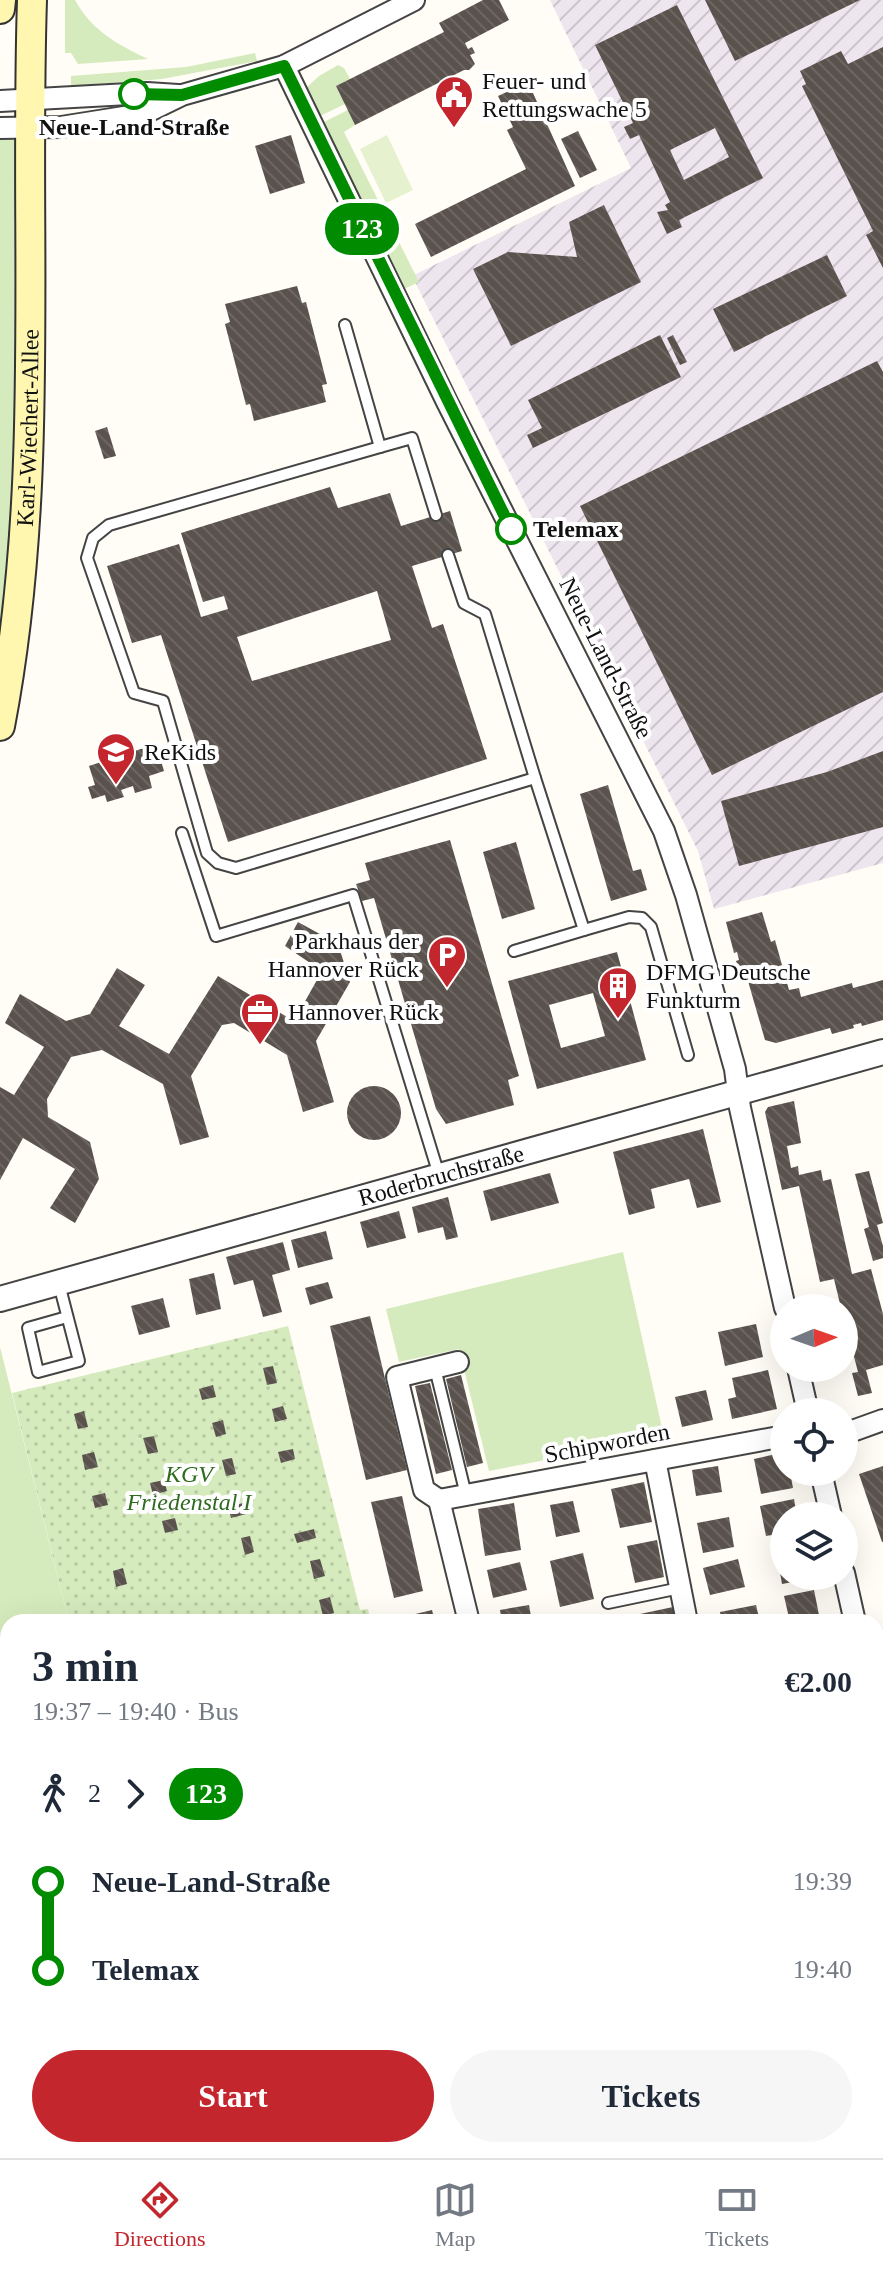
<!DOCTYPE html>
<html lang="en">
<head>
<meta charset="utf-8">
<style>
  body { margin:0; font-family:Georgia,serif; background:#f6f6f7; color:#1f2937; height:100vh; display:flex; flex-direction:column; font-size:30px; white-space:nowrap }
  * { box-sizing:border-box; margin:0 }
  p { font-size:26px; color:#747a83 }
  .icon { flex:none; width:44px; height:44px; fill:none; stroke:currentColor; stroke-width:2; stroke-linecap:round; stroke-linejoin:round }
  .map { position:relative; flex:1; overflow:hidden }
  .side { position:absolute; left:0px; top:1614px; width:884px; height:544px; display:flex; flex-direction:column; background:#fff; border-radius:24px 24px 0 0; box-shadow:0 8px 32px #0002 }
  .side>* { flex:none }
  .badge { padding:0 16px; border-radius:26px; font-size:28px; line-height:52px }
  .needle { width:52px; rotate:88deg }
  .tools { position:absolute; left:770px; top:1294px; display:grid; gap:16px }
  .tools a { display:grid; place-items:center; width:88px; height:88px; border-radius:50%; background:#fff; box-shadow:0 8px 32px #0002; font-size:40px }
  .map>.badge { position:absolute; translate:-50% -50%; box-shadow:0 0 0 4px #fff }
  .legs { display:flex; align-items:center; gap:12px; height:88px; padding:0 32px; font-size:26px }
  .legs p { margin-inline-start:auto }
  .headline { display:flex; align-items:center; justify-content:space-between; height:136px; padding:0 32px }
  h1 { font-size:44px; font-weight:700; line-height:60px }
  .action { display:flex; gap:16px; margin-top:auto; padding:16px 32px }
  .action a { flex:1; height:92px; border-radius:48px; background:#c4262e; color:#fff; font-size:32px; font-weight:700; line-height:92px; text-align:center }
  .action a+a { background:#f6f6f7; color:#1f2937 }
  ul { padding:0 32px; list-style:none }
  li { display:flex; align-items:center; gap:28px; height:88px; font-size:30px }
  li i { display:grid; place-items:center; width:12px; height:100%; margin:0 10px; background:currentColor }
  li i::after { content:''; width:20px; height:20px; margin:-10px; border:6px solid; border-radius:50%; background:#fff }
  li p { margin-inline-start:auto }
  li:first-child i { background:linear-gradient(#0000 50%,currentColor 0) }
  li:last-child i { background:linear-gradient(currentColor 50%,#0000 0) }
  .tab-bar { display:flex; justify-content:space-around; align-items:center; height:112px; border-top:2px solid #e0e1e3; background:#fff; font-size:22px; color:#747a83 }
  .tab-bar a { display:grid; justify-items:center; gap:4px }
  .tab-bar .selected { color:#c4262e }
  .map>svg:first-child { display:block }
  .industrial { fill:url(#industrial-furrows) }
  .grass { fill:#d5ebbd }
  .forest { fill:url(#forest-firs) }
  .garden { fill:url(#garden-dots) }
  .pitch { fill:#e6f2cf }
  .building { fill:url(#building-back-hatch); fill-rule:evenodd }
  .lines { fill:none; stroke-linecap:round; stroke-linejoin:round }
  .service-casing { stroke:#444; stroke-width:14 }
  .minor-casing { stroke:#444; stroke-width:24 }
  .tertiary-casing { stroke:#444; stroke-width:28 }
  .secondary-casing { stroke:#333; stroke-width:32 }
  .service { stroke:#fff; stroke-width:10 }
  .minor { stroke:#fff; stroke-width:20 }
  .tertiary { stroke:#fff; stroke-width:24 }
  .secondary { stroke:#fff6b0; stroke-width:28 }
  .line-1-casing { stroke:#fff; stroke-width:18 }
  .line-1 { stroke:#008b00; stroke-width:12 }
  .stop-1-dot { fill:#fff; stroke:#008b00; stroke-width:4 }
  .labels { text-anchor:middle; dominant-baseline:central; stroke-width:8; stroke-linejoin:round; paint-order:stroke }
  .poi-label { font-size:24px; fill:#111; stroke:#fff; text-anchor:start }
  .stop-label { font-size:24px; font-weight:bold; fill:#111; stroke:#fff }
  .street-label { font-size:24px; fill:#111; stroke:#fff }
  .park-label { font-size:24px; font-style:italic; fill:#2f6b1f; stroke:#fff }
</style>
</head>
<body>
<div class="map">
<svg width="883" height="2158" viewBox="0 0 883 2158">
  <defs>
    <pattern id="industrial-furrows" width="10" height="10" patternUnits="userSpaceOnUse" patternTransform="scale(2)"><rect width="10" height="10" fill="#eee6ef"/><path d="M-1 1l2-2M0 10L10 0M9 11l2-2" fill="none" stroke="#cbc4cc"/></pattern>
    <pattern id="forest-firs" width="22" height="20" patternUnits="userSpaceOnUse" patternTransform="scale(2)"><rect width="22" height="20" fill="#b9dc9c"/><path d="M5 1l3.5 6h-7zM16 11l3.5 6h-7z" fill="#9ebc85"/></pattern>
    <pattern id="garden-dots" width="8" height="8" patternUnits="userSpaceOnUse" patternTransform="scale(2)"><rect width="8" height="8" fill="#d5ebbd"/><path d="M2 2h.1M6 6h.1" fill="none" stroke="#b6c8a1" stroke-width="1.8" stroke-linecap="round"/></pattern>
    <pattern id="building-back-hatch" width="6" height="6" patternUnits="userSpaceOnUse" patternTransform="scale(2)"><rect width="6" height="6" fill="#5a524d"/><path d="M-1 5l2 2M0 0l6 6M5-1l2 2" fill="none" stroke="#6d6662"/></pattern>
  </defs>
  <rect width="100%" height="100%" fill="#fffdf5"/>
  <polygon class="industrial" points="550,0 883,0 883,863 714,909 698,851 412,276 631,168"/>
  <g class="grass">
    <path d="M65,0h10c17,31 42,44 73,59l-70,5 -7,-11h-6z"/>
    <polygon points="255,53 257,61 162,79 71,86 71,76 186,67"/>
    <polygon points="338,65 344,68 350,79 336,86 345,104 318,117 305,89 319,76"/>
    <polygon points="348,110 355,125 344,132 419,282 404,289 322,123"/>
    <polygon points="0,128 30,128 32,347 0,726"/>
    <polygon points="623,1252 664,1437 489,1471 459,1349 399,1362 386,1309"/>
    <polygon points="0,1347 69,1622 8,1622 8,1987 0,1969"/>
    <polygon points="468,2150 555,2150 560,2158 434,2158"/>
  </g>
  <g class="forest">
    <polygon points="0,1653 8,1653 8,1966 0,1958"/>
    <polygon points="204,2150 312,2150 314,2158 208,2158"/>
  </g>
  <g class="garden">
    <polygon points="288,1326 360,1610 368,1609 371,1622 69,1622 12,1393"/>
    <polygon points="312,2150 468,2150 434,2158 314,2158"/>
  </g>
  <polygon class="pitch" points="387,135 413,190 386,203 360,149"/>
  <g class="building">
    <polygon points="483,0 499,0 509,20 465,43 468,49 472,47 475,53 470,55 475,64 469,70 464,70 355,125 336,86 444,32 439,23"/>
    <polygon points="705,0 860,0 735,61"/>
    <path d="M677,5l86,173 -84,42 3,7 -15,7 -10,-22 11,-2 -3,-5 5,-3 -31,-67 -9,4 -6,-12 9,-4 -38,-78zM715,128l14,29 -45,23 -14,-30z"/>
    <polygon points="883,47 883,268 866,235 873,231 802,86 806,84 800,71 841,51 848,64"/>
    <polygon points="528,82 575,186 431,257 415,224 526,169 507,130 513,127 498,96"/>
    <polygon points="578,131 597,170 580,178 561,139"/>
    <polygon points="291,135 305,183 270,194 255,146"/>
    <polygon points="604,205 641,282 511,346 473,269 508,252 577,257 569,222"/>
    <polygon points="827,255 847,296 734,352 713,309"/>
    <polygon points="297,286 302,303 306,302 327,384 322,385 326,402 254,421 250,404 246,405 225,324 230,322 225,304"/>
    <polygon points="660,335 681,377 533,448 527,435 542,428 528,400"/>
    <polygon points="673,335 687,362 680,365 667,338"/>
    <polygon points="877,361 883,372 883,692 712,775 580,506"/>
    <polygon points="107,427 116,456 104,459 95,431"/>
    <path d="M330,487l8,21 52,-15 11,33 49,-15 12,40 -50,15 20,62 11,-4 44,135 -259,83 -67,-207 -29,8 -25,-77 72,-22 22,73 27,-8 -4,-13 -21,6 -22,-69zM377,591l14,49 -139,41 -15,-44z"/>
    <polygon points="156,744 164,771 149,776 152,788 135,793 133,786 121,790 124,797 107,802 105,795 92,799 88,787 95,785 89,766"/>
    <polygon points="883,751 883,827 739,866 721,801 827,772"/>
    <polygon points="608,785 633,871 641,869 647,890 611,901 580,794"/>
    <polygon points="450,840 519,1076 508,1080 514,1105 446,1124 436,1109 374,898 362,901 356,884 370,880 365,863"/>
    <polygon points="516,842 535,909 502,919 483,852"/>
    <polygon points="762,912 771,942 775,940 789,990 799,988 801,997 852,983 853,988 883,980 883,1020 862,1026 861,1023 853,1025 854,1028 832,1034 830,1028 776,1043 765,1040 748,981 742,983 736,961 739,960 737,952 734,953 726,922"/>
    <polygon points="298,922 338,944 350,982 316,1041 334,1102 303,1112 287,1055 234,1023 222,1025 191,1076 209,1137 180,1145 163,1084 102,1050 71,1057 47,1099 48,1117 90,1142 99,1179 75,1223 50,1208 75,1169 23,1138 0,1180 0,1087 14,1095 44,1047 5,1023 20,994 66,1021 90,1014 117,968 145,985 119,1026 169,1054 218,976 294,1021 322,971 285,946"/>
    <path d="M617,952l29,108 -109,29 -29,-108zM593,993l12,43 -44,12 -12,-43z"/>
    <circle cx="374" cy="1113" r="27"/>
    <polygon points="794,1101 801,1143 787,1146 791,1168 798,1166 799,1175 821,1170 823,1181 831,1179 852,1274 871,1269 883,1314 883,1365 866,1370 872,1393 858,1396 852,1373 858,1372 844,1318 844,1308 841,1308 834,1279 820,1282 799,1186 782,1190 765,1112 768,1107"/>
    <polygon points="703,1129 721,1202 697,1208 689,1179 651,1189 655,1208 629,1215 613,1152"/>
    <polygon points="869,1171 883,1223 877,1225 883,1246 883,1258 873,1261 864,1229 869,1227 855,1174"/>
    <polygon points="550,1173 559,1203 491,1221 483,1191"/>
    <polygon points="448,1197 458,1237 446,1240 443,1227 418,1233 412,1207"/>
    <polygon points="399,1211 406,1238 367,1248 360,1222"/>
    <polygon points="326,1231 333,1259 298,1268 291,1240"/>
    <polygon points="283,1242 290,1270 272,1275 282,1312 263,1317 253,1280 234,1285 226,1257"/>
    <polygon points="214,1273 221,1309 196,1315 189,1279"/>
    <polygon points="328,1282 333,1298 310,1305 305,1288"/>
    <polygon points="163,1298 170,1327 139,1335 131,1306"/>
    <polygon points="370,1316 407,1470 366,1480 330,1326"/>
    <polygon points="756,1324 763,1357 725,1366 718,1332"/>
    <polygon points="273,1366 277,1383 267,1385 263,1368"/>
    <polygon points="768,1370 777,1409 732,1419 728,1399 736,1397 732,1378"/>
    <polygon points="461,1375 483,1463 467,1467 446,1379"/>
    <polygon points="430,1383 452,1470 436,1474 415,1386"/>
    <polygon points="213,1385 216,1397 202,1400 199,1389"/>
    <polygon points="706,1390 713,1420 682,1427 675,1397"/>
    <polygon points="283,1406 287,1419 275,1422 272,1409"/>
    <polygon points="84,1411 88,1427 78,1429 74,1414"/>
    <polygon points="223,1420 226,1434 216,1437 212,1423"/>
    <polygon points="154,1436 158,1452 148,1454 143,1438"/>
    <polygon points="293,1449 295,1459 281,1463 278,1452"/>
    <polygon points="94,1452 98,1467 85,1470 82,1455"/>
    <polygon points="784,1452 784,1472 790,1472 793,1488 761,1494 754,1459"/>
    <polygon points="232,1458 236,1474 226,1476 222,1460"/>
    <polygon points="718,1466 722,1492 696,1496 692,1470"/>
    <polygon points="883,1466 883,1542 882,1542 859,1474"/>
    <polygon points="164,1480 167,1491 153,1495 150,1483"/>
    <polygon points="644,1482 652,1522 620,1528 611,1489"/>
    <polygon points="105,1493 108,1505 95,1508 92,1496"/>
    <polygon points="402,1496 423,1591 394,1598 371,1502"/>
    <polygon points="794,1499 797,1516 784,1516 784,1533 766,1536 760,1506"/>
    <polygon points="573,1501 580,1532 556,1537 550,1505"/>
    <polygon points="243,1503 246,1514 231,1518 228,1507"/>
    <polygon points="514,1503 521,1550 485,1556 478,1509"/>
    <polygon points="729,1517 734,1547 703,1553 697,1523"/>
    <polygon points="175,1518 178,1530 165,1533 162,1521"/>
    <polygon points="314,1529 316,1538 297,1543 294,1534"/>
    <polygon points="250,1536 254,1552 245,1555 241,1538"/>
    <polygon points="657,1540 664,1577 635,1583 627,1546"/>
    <polygon points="784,1548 784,1576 808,1576 809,1579 782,1584 776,1549"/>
    <polygon points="583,1553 594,1599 560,1607 550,1561"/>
    <polygon points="320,1559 325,1576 314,1579 310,1561"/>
    <polygon points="738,1559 745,1587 710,1595 703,1568"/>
    <polygon points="520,1562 527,1590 493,1598 487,1570"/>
    <polygon points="123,1568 127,1584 116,1587 113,1571"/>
    <polygon points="814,1590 820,1620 790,1622 784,1596"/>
    <polygon points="330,1597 334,1613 323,1616 319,1600"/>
    <polygon points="529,1605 532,1622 502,1622 500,1610"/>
    <polygon points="756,1605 760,1622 722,1622 720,1612"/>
    <polygon points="673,1607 676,1622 642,1622 640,1614"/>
    <polygon points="432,1610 435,1622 404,1622 403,1617"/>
    <polygon points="883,1914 883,1947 876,1948 876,1915"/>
    <polygon points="8,2094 8,2131 0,2135 0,2098"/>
    <polygon points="883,2119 883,2158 817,2158 815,2150 876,2150 876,2121"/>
    <polygon points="64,2150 99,2150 103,2158 54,2158 52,2155"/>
    <polygon points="753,2150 804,2150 805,2158 725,2158"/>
  </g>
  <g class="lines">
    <defs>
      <g id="service">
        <polyline points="345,325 380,447 109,525 93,538 87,558 134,693 163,701 207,853 218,863 236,868 535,778 584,930 629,917 642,918 651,927 688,1055"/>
        <polyline points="380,447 412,438 436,515"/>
        <polyline points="448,555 464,603 485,614 535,778"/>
        <polyline points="182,833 216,936 353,895 439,1175"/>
        <polyline points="514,951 584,930"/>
        <polyline points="59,1284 79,1361 38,1372 28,1328 67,1317"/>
        <polyline points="435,1368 466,1495"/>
        <polyline points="608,1603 680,1588"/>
      </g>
      <g id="minor">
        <polyline points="284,66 447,402 664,831 686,895 735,1069 740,1108 785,1308"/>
        <polyline points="0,101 147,93 178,95"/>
        <polyline points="0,128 61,127 143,114 182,95 284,66 414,0"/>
        <polyline points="798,1368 808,1412"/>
        <polyline points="844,1434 883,1420"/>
        <polyline points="655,1460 687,1622"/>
        <polyline points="821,1472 831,1516"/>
        <polyline points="439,1500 784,1436"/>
        <polyline points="439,1500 424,1490 397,1377 458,1362"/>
        <polyline points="439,1500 469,1622"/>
        <polyline points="844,1573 855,1622"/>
        <polyline points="876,1715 883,1745"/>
        <polyline points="876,1972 883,1970"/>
      </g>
      <g id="tertiary">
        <path id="s1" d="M0,1299l883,-247"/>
      </g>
      <g id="secondary">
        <polyline points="0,9 1,0"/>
        <path id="s2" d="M0,726c46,-239 24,-484 32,-726"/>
      </g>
    </defs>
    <use href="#service" class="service-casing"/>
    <use href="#minor" class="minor-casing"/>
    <use href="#tertiary" class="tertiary-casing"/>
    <use href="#secondary" class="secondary-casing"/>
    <use href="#service" class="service"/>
    <use href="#minor" class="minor"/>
    <use href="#tertiary" class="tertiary"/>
    <use href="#secondary" class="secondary"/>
  </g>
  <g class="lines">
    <defs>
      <polyline id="line-1" points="134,94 182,95 284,66 511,529"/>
    </defs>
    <use href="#line-1" class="line-1-casing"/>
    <use href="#line-1" class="line-1"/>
  </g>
  <defs>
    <symbol id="civic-pin" viewBox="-11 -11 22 30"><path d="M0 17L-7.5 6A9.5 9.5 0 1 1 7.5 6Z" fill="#c4262e" stroke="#fff"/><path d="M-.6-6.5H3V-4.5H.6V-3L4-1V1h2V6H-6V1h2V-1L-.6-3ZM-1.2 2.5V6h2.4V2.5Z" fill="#fff"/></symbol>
    <symbol id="school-pin" viewBox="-11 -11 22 30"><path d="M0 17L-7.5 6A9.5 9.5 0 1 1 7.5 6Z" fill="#c4262e" stroke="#fff"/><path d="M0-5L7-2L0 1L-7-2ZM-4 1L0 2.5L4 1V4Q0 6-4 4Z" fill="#fff"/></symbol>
    <symbol id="parking-pin" viewBox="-11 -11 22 30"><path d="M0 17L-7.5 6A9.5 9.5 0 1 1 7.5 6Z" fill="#c4262e" stroke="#fff"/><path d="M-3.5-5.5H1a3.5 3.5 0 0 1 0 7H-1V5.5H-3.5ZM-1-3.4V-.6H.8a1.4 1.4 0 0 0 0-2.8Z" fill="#fff"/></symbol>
    <symbol id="building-pin" viewBox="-11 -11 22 30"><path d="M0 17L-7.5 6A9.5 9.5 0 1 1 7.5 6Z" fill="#c4262e" stroke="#fff"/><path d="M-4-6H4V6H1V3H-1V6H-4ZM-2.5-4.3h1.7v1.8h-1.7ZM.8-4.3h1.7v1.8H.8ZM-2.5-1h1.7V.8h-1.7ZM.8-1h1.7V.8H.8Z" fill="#fff"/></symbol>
    <symbol id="office-pin" viewBox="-11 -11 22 30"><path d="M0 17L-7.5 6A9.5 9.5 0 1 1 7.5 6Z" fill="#c4262e" stroke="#fff"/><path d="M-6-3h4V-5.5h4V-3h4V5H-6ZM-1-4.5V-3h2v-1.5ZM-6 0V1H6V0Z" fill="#fff"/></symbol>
  </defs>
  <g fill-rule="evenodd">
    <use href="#civic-pin" x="432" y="73" width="44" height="60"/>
    <use href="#school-pin" x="94" y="730" width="44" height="60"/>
    <use href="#parking-pin" x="425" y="933" width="44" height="60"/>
    <use href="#building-pin" x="596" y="964" width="44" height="60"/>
    <use href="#office-pin" x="238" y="990" width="44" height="60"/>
  </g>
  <g class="stop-1-dot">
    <circle cx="134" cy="94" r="14"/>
    <circle cx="511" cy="529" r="14"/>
  </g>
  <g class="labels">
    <g class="poi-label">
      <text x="482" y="81">Feuer- und<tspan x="482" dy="28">Rettungswache 5</tspan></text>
      <text x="144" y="752">ReKids</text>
      <text x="419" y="941" text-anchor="end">Parkhaus der<tspan x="419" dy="28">Hannover Rück</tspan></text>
      <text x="646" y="972">DFMG Deutsche<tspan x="646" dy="28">Funkturm</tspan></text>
      <text x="288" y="1012">Hannover Rück</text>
    </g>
    <g class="stop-label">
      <text x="134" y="127">Neue-Land-Straße</text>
      <text x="533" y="529" text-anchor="start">Telemax</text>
    </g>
    <g class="street-label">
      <text stroke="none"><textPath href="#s2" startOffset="300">Karl-Wiechert-Allee</textPath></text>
      <text transform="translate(606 658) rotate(63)">Neue-Land-Straße</text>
      <text stroke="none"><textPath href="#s1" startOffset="458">Roderbruchstraße</textPath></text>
      <text transform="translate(607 1443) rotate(-11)">Schipworden</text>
    </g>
    <g class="park-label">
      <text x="189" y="1474">KGV<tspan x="189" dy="28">Friedenstal I</tspan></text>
    </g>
  </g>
</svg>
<div class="tools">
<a><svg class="needle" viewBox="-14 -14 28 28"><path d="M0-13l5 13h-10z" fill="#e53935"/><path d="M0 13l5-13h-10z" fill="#747a83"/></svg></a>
<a><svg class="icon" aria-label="locate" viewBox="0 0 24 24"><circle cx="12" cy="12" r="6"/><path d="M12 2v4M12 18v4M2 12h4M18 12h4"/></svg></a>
<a><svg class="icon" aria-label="layers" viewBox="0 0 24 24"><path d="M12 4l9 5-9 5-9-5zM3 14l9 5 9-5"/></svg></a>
</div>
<b class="badge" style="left:362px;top:229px;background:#008b00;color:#fff">123</b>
<section class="side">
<div class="headline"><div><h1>3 min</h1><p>19:37 – 19:40 · Bus</p></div><b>€2.00</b></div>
<div class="legs"><svg class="icon" aria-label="walk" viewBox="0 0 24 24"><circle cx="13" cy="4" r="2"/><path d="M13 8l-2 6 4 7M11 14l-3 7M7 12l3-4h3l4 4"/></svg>2<svg class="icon" aria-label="forward" viewBox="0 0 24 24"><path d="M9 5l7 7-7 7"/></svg><b class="badge" style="background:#008b00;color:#fff">123</b></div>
<ul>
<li><i style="color:#008b00"></i><b>Neue-Land-Straße</b><p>19:39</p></li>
<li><i style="color:#008b00"></i><b>Telemax</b><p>19:40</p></li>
</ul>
<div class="action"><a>Start</a><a>Tickets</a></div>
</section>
</div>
<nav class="tab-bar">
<a class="selected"><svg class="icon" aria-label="directions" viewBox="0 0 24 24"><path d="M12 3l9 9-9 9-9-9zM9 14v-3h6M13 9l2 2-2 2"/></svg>Directions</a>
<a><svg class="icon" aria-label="map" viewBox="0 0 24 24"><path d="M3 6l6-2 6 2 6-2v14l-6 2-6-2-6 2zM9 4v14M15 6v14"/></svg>Map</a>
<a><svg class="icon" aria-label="tickets" viewBox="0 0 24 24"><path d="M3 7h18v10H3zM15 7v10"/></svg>Tickets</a>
</nav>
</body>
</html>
